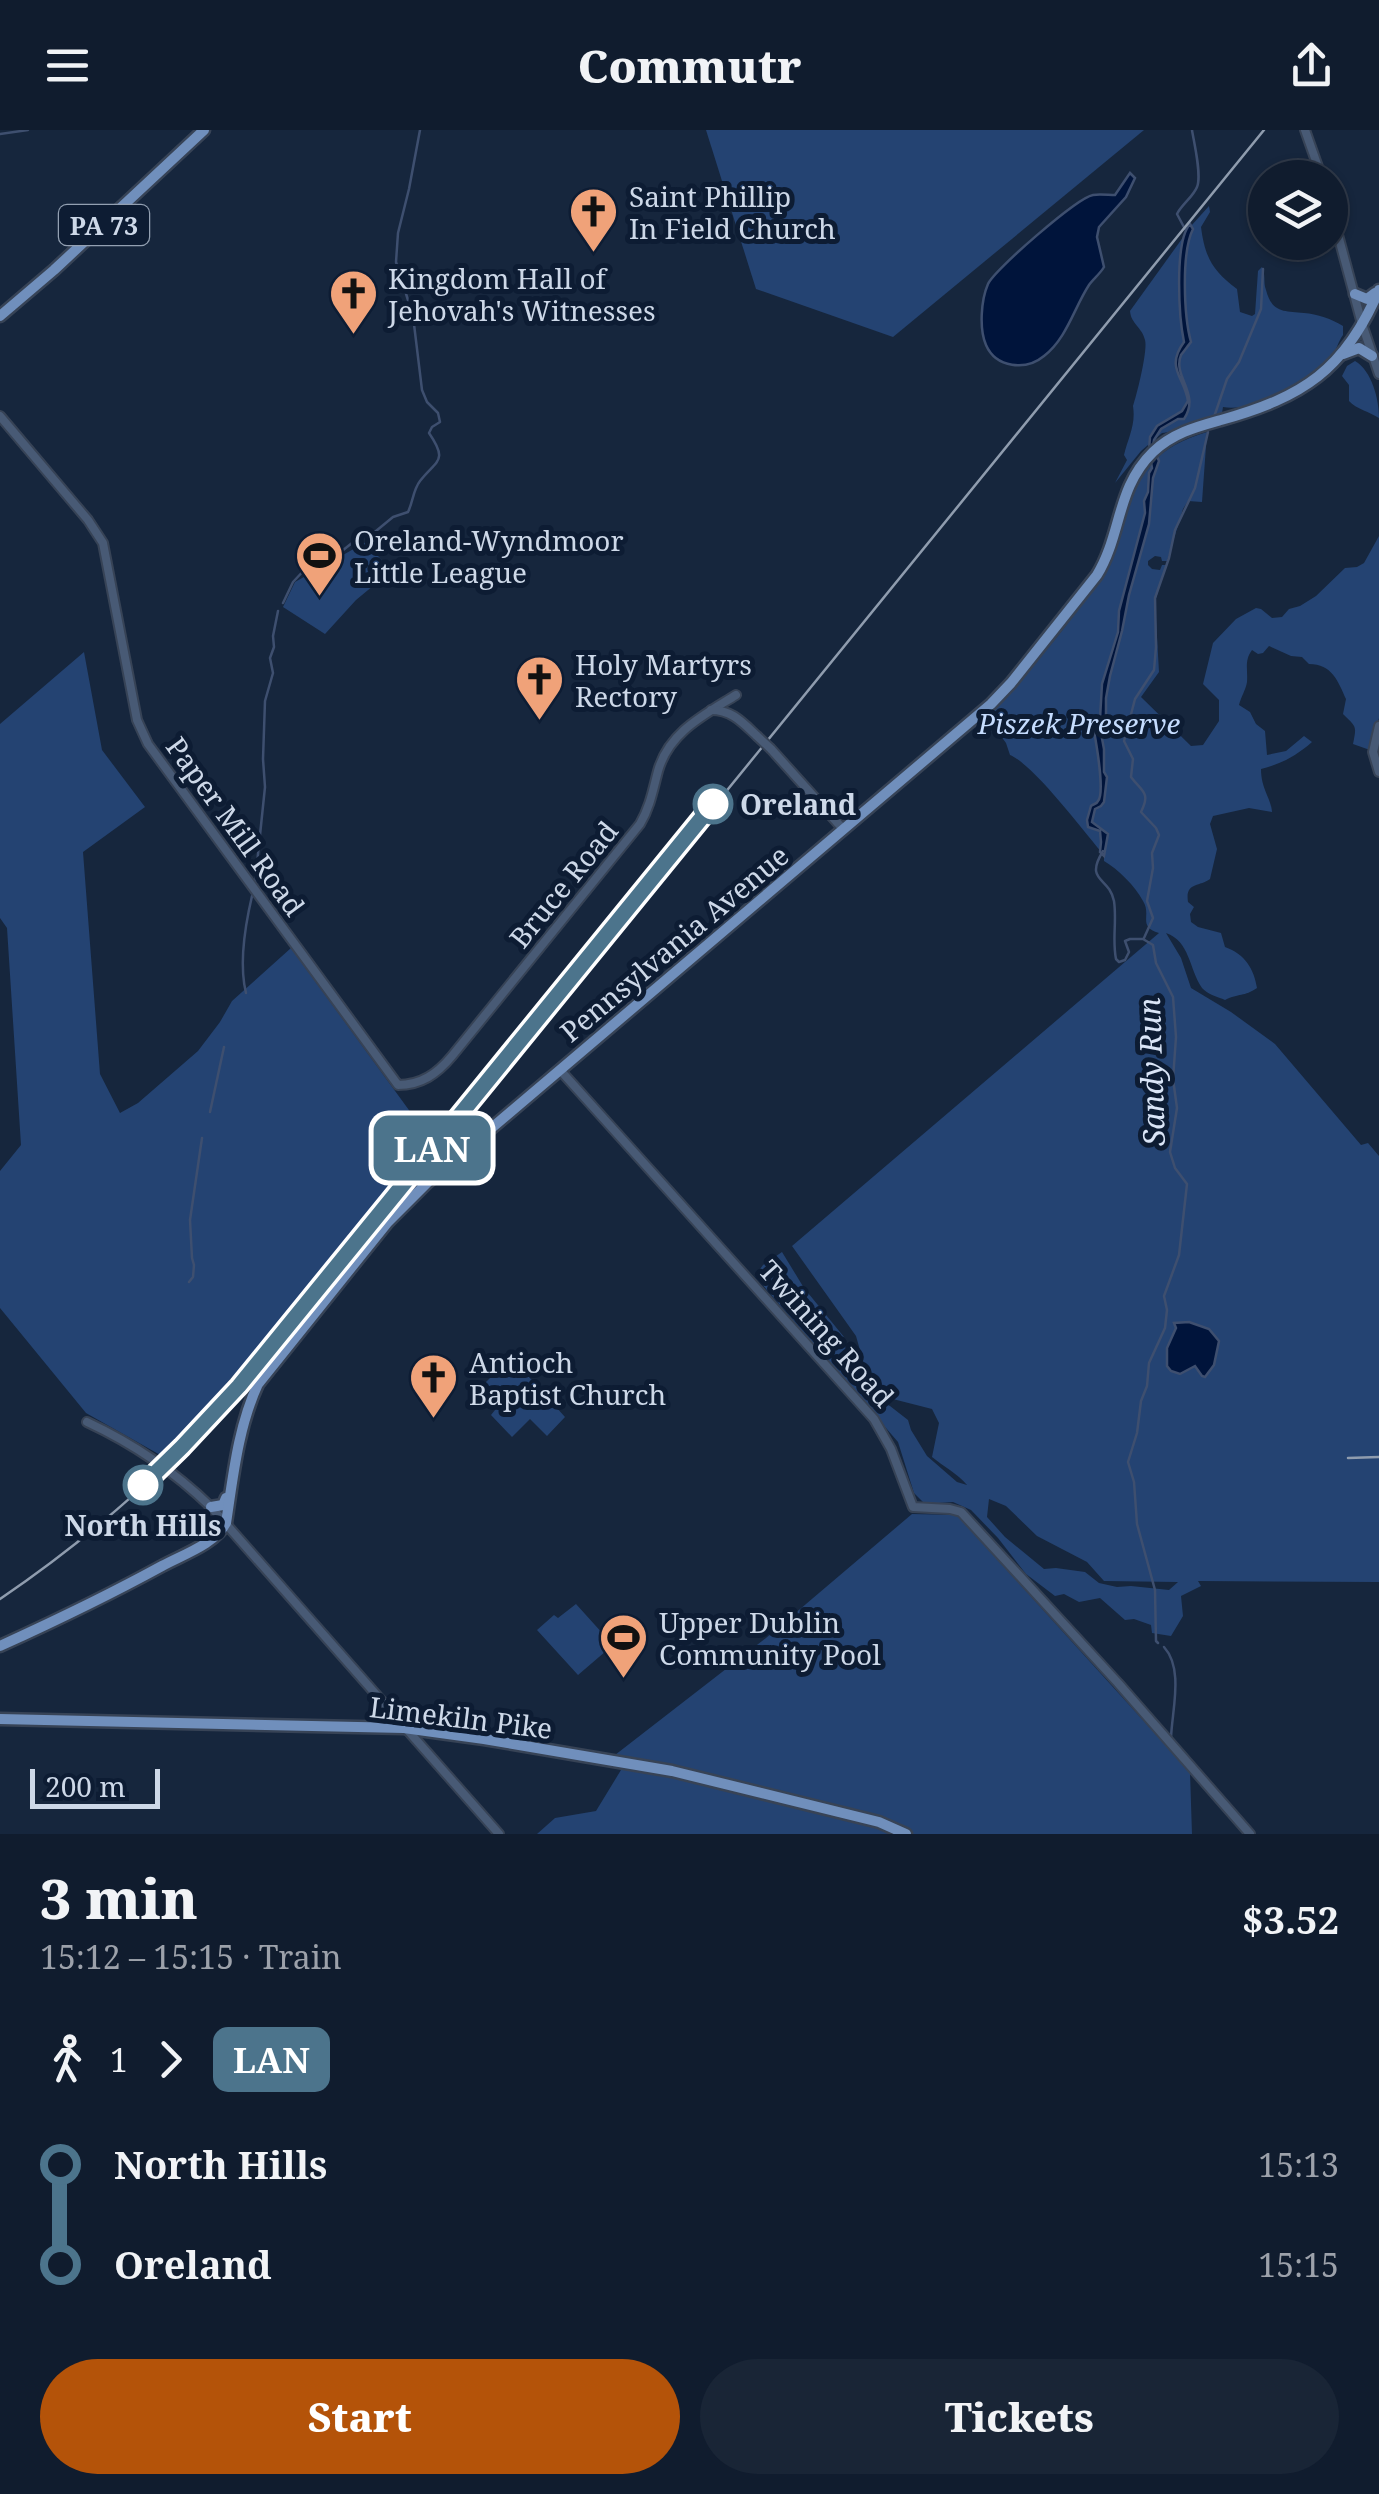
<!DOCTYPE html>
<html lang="en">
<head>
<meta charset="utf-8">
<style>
  body { margin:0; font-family:"Noto Serif",serif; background:#192536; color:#f1f3f6; height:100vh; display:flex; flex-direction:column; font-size:38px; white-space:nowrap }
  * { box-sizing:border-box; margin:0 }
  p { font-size:32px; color:#9ca1aa }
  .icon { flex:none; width:55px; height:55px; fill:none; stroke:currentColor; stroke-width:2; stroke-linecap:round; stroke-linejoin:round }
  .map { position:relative; height:1704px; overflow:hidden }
  .drawer { display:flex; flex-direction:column; background:#101c2e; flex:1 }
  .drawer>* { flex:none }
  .badge { padding:0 20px; border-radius:15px; font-size:35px; line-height:65px }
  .controls { position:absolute; left:1248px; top:30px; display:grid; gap:20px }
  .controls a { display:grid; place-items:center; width:100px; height:100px; border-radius:50%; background:#101c2e; box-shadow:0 2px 8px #0004,0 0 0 2px #303a4a; font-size:50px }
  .scale { position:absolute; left:30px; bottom:25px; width:130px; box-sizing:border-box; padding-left:10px; border:5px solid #cdd8e8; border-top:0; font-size:28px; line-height:35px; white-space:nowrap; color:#cdd8e8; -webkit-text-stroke:8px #0d1c33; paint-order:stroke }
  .map>.badge { position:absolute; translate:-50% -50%; box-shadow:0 0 0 5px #fff }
  .legs { display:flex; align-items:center; gap:15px; height:110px; padding:0 40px; font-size:32px }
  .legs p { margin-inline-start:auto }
  .summary { display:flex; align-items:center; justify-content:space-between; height:170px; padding:0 40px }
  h1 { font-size:55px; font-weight:800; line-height:75px }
  .action { display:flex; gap:20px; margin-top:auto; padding:20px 40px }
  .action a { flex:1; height:115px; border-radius:60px; background:#b45309; color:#fff; font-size:40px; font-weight:800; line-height:115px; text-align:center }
  .action a+a { background:#192536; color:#f1f3f6 }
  ul { padding:0 40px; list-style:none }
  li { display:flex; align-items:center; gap:35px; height:100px; font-size:38px }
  li i { display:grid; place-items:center; width:15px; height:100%; margin:0 12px; background:currentColor }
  li i::after { content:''; width:25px; height:25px; margin:-12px; border:8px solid; border-radius:50%; background:#101c2e }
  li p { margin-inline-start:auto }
  li:first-child i { background:linear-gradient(#0000 50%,currentColor 0) }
  li:last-child i { background:linear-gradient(currentColor 50%,#0000 0) }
  header { display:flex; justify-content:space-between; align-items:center; height:130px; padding:0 40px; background:#101c2e; font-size:45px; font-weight:800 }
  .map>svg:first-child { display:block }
  .green { fill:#244372; fill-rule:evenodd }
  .water { fill:#00143b; stroke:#3e4f6f; stroke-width:2.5 }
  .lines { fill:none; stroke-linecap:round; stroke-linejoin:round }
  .stream { stroke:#3e4f6f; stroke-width:2.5 }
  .minor-casing { stroke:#374356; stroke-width:12 }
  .major-casing { stroke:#374356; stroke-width:15 }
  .minor { stroke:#485a75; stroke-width:8 }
  .major { stroke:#708fbc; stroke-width:10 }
  .rail { stroke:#8f9cae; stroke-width:2.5 }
  .minor-bridge-casing { stroke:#374356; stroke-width:12; stroke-linecap:butt }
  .minor-bridge { stroke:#485a75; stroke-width:8 }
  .line-1-casing { stroke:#fff; stroke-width:22 }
  .line-1 { stroke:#4c748c; stroke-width:15 }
  .stop-1-dot { fill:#fff; stroke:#4c748c; stroke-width:5 }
  .labels { text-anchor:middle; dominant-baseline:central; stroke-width:10; stroke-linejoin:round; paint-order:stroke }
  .shield { fill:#0d1c33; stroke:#93a0b2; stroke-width:2.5 }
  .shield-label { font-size:25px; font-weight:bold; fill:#cdd8e8 }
  .poi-label { font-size:28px; fill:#cdd8e8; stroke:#0d1c33; text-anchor:start }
  .park-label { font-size:28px; font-style:italic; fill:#c5dcfe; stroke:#0d1c33 }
  .stop-label { font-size:28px; font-weight:bold; fill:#cdd8e8; stroke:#0d1c33; text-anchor:start }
  .street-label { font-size:28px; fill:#cdd8e8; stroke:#0d1c33 }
  .water-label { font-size:30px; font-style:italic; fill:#dae5f7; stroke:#0d1c33 }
</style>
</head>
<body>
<header><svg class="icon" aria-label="menu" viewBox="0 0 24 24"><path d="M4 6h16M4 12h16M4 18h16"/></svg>Commutr<svg class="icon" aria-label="share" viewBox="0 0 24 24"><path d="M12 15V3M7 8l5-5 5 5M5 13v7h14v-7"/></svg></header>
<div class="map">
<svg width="1379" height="1704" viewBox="0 0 1379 1704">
  <rect width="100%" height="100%" fill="#16263d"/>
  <g class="green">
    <polygon points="706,0 1144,0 893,207 756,159"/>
    <path d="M1209,76l1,6 -9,15c4,31 12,44 36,62l3,23 12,4 3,-2 3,-43 4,-4c4,8 1,15 4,23 6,23 18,21 38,23 13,1 28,6 39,13v9c-5,7 -6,14 -11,20 -21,25 -76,58 -109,52l-1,6c-13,6 -47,19 -60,20l-21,18 -26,32 12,-23 -3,-5c4,-17 12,-30 9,-49 4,-12 15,-56 12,-66 -3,-13 -14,-16 -15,-29l54,-75 -5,44 1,25 6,-3c-2,-23 -3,-52 7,-73l-2,-3z"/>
    <path d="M1355,231c17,10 24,38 24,57 -9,-6 -23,-9 -30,-17v-16l-7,-9 5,-10z"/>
    <path d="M1207,302l-5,70 -14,-1 -5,8 -16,52h-5l-1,-4 -6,-1 -7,5v4l4,4 8,1 2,-5h4l-11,37 4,70 -18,25 50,49 12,-1 16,-24v-21l-16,-16 10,-41 23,-24 20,-11 5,1 11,9 10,-1 7,-8 11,-3 16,-10 29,-28 12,-1 7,-4 15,-27v182l-8,31h-4l-14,-5c4,-19 3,-17 -10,-30l3,-15c-8,-18 -14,-35 -37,-35l-7,-7 -11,-1 -22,-10 -6,7 -5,1 -6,-4c-8,11 -4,19 -5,32 -1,7 -6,15 -8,23l11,7 6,12 9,7 2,24 19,-4 18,-15 8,6c-16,14 -31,22 -51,27 0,20 10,29 11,43l-23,-4 -36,8 -3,8 7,25 -7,30c-11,8 -25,3 -22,23l6,5 -4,7 1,8 7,5 23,6 4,14c20,7 29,22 32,41 -13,9 -18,5 -32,12 -7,-3 -18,-6 -23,-12 -13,-19 -12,-47 -36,-55l15,25 10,30 40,24 44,32 86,101 7,-2 11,13v426l-181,-1 3,5 -20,10 2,20 -12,20 -19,-3 -1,-8 -17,-6 -9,1 -25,-22 -21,4 -15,-8 -9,2 -29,-22 -28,-36 -27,-28 -18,-8 -28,2 -11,-11 -16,-51 -143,-166 8,-11 19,-13 22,36 40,49 6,22 14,19 11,21 15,7 18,14 3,10 16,26 30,26 10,3c-9,-11 -24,-19 -35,-28l7,-34 -7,-14 -51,-13 -16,-28 -9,-32 -64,-90 367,-313c-22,-6 -7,-18 -16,-32 -8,-15 -25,-32 -39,-40v-6c-20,-23 -70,-90 -94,-100l-4,-12 -19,-26c5,-12 22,-22 31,-33 28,-33 57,-68 81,-104 24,-35 22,-80 49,-113 16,-19 36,-28 59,-35zM989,1369l17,7 31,30 50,26 17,19 74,1 -9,8 -38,-4 -14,1 -18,-4 -14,-11 -29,-4 -12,1 -39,-32 -18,-20z"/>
    <polygon points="366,412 391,441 356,470 325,504 283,477 295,452"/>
    <polygon points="84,522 102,620 145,677 83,722 100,944 120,983 138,973 198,921 220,892 232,871 291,818 430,1009 297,1174 162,1326 86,1283 0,1178 0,1041 21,1015 7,798 0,788 0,594"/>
    <polygon points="511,1227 565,1287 547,1306 530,1289 512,1307 491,1285 495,1280 477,1261"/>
    <polygon points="912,1384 957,1385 1190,1642 1192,1704 537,1704 555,1688 596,1681 621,1640 615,1625 766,1508"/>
    <polygon points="576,1474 613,1515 578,1545 537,1500 554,1485 558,1488"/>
  </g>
  <g class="water">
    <path d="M1130,43l5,5 -9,19 -27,30 -2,10 7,30c-4,7 -11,12 -15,18 -15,23 -22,53 -45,71 -18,15 -48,12 -58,-11 -7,-16 -5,-45 2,-61 6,-14 89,-86 105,-89 5,-1 16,0 22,0z"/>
    <path d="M1190,94l3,5c-12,24 -9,88 -2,113 -1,1 -9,12 -10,13 -9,21 20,39 3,64h-6l-17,10 -7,11 -1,6 6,15 -6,17 -4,46 -20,71 -7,36 -12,45 -4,22v20l-5,15 3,16v23l3,5 -3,25 -3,4 -6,3 -3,13 16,12 -4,22 -4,-4 1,-10 -1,-11 -12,-4 -1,-7 4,-14c2,-2 6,-2 7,-5 7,-8 -2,-59 -4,-70l6,-12 2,-35 16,-52 1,-21 26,-98 -1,-12 4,-9 1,-19 3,-5 -3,-17 1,-14 7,-11 25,-15 6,-10c-4,-25 -23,-33 -4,-59 -5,-24 -10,-100 6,-118z"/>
    <polygon points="1189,1192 1209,1199 1219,1211 1214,1235 1205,1247 1202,1246 1195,1236 1180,1244 1171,1241 1167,1236 1167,1218 1176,1198 1174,1193"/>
  </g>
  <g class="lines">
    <g class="stream">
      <polyline points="0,4 28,0"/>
      <path d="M1185,99l-8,-15c5,-10 16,-17 20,-27 5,-12 -3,-44 -5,-57"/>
      <polyline points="1214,287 1227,249 1239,232 1261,179 1263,139"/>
      <path d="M283,473l10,-21 15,-16 34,-15 20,-16 14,-4 17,-14 15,-5c5,-10 5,-22 12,-31 16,-21 29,-19 9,-48l3,-6 8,-5 -2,-9 -11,-11 -5,-12 -9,-74 -17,-54 2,-29 11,-44 11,-59"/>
      <path d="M1103,721c-19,31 6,25 11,50 3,20 -2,39 2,58l3,3 6,-2 4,-8 -4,-11 5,-2h13l10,6 3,18 17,34 3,40 -3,42 4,29 -7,44 5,16 12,16 -8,71 -15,41 3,14 -2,18 -16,35 -2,23 -6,15 -4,32 -9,29 6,20 3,42 18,66 1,51 2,2"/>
      <polyline points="255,753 265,657 263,629 265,571 273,543 270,528 274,517 273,506 278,481"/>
      <path d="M1144,808l9,-20 -6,-17 6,-33 -1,-15 7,-18 -3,-7 -15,-16c10,-20 1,-20 -10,-35l2,-18 -9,-18 11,-42 19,-29 2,-23 -1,-49 14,-40 6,-28 20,-42 13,-56"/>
      <path d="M246,863c-7,-28 -1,-67 6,-97"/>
      <polyline points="210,982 224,917"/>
      <polyline points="189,1152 193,1147 194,1135 192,1128 190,1090 202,1008"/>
      <path d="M1164,1517c20,22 8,63 7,91"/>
    </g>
    <defs>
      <g id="minor">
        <polyline points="1305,0 1322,48"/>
        <polyline points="1330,75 1362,194 1379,244"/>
        <path d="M0,286l88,104 15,23 34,177 11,24 250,341c23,0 39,-11 54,-29l188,-232c10,-17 13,-34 18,-53 11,-39 46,-56 78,-76"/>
        <path d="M711,580c21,0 31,12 46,26"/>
        <polyline points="1379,596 1373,622 1379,642"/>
        <polyline points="771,619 843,699"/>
        <polyline points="560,940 874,1289 891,1319 913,1377 950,1379 961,1382 1118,1553 1250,1704"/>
        <path d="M87,1292c45,21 88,50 124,85l288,327"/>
      </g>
      <g id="major">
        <polyline points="1355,164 1367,169 1375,163"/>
        <polyline points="0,186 54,140 204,0"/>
        <polyline points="1343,224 1359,218 1372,226"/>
        <polyline points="211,1377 223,1375 226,1368"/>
        <path d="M0,1516c55,-25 109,-51 162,-80 20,-11 53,-22 64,-43 7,-46 12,-96 32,-139l129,-161 41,-41 563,-478 20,-21 86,-108c25,-41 19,-87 56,-123 20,-19 43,-25 68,-32 82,-23 124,-50 158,-130"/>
        <polyline points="0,1589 404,1598 484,1609 672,1641 879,1692 906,1704"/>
      </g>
    </defs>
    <use href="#minor" class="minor-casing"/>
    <use href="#major" class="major-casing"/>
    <use href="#minor" class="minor"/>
    <use href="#major" class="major"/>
    <g class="rail">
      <polyline points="1348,1328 1379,1327"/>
      <path d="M0,1469c90,-61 169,-131 241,-211l1023,-1258"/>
    </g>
    <defs>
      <polyline id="minor-bridge" points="757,606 771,619"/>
    </defs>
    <use href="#minor-bridge" class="minor-bridge-casing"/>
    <use href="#minor-bridge" class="minor-bridge"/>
  </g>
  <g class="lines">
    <defs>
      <polyline id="line-1" points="143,1355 182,1317 239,1256 713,674"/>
    </defs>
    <use href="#line-1" class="line-1-casing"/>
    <use href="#line-1" class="line-1"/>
  </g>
  <defs>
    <symbol id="church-pin" viewBox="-11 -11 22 30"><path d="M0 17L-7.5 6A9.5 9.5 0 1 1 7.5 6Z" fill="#f0a279" stroke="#0d1c33"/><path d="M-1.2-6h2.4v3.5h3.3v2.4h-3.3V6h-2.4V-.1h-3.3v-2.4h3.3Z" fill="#111"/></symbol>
    <symbol id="stadium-pin" viewBox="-11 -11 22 30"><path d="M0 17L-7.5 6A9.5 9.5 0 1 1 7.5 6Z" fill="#f0a279" stroke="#0d1c33"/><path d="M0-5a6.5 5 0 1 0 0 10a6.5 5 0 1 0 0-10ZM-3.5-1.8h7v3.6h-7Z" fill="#111"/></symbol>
  </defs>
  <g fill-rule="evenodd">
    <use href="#church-pin" x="566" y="54" width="55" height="75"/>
    <use href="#church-pin" x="326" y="136" width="55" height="75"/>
    <use href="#stadium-pin" x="292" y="398" width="55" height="75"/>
    <use href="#church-pin" x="512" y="522" width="55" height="75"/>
    <use href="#church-pin" x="406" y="1220" width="55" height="75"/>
    <use href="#stadium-pin" x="596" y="1480" width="55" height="75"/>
  </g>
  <g class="stop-1-dot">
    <circle cx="713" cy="674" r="18"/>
    <circle cx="143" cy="1355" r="18"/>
  </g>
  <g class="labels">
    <rect class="shield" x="59" y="75" width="90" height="40" rx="8"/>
    <g class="shield-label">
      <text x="104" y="95">PA 73</text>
    </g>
    <g class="poi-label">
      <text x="629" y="66">Saint Phillip<tspan x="629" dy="32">In Field Church</tspan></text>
      <text x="388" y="148">Kingdom Hall of<tspan x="388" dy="32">Jehovah's Witnesses</tspan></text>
      <text x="354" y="410">Oreland-Wyndmoor<tspan x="354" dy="32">Little League</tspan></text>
      <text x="575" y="534">Holy Martyrs<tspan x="575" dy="32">Rectory</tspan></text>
      <text x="469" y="1232">Antioch<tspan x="469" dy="32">Baptist Church</tspan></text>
      <text x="659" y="1492">Upper Dublin<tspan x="659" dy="32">Community Pool</tspan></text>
    </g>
    <g class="park-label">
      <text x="1079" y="593">Piszek Preserve</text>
    </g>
    <g class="stop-label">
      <text x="740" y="674">Oreland</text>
      <text x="143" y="1395" text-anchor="middle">North Hills</text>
    </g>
    <g class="street-label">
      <text transform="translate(236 696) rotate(54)">Paper Mill Road</text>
      <text transform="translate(563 754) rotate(-51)">Bruce Road</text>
      <text transform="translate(674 813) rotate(-40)">Pennsylvania Avenue</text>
      <text transform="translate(827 1203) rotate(48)">Twining Road</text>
      <text transform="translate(461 1587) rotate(7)">Limekiln Pike</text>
    </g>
    <g class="water-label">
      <text transform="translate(1151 942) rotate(-92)">Sandy Run</text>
    </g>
  </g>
</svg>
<div class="controls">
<a><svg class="icon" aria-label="layers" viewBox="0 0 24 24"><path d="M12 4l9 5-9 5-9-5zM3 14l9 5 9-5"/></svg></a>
</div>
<div class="scale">200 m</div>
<b class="badge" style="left:432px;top:1018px;background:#4c748c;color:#fff">LAN</b>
</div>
<section class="drawer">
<div class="summary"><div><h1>3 min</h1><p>15:12 – 15:15 · Train</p></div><b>$3.52</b></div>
<div class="legs"><svg class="icon" aria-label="walk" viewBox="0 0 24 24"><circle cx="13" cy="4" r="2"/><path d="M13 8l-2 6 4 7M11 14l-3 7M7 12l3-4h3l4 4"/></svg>1<svg class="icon" aria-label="forward" viewBox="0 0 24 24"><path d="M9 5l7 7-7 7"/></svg><b class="badge" style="background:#4c748c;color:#fff">LAN</b></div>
<ul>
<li><i style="color:#4c748c"></i><b>North Hills</b><p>15:13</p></li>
<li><i style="color:#4c748c"></i><b>Oreland</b><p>15:15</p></li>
</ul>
<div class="action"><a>Start</a><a>Tickets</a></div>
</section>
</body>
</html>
